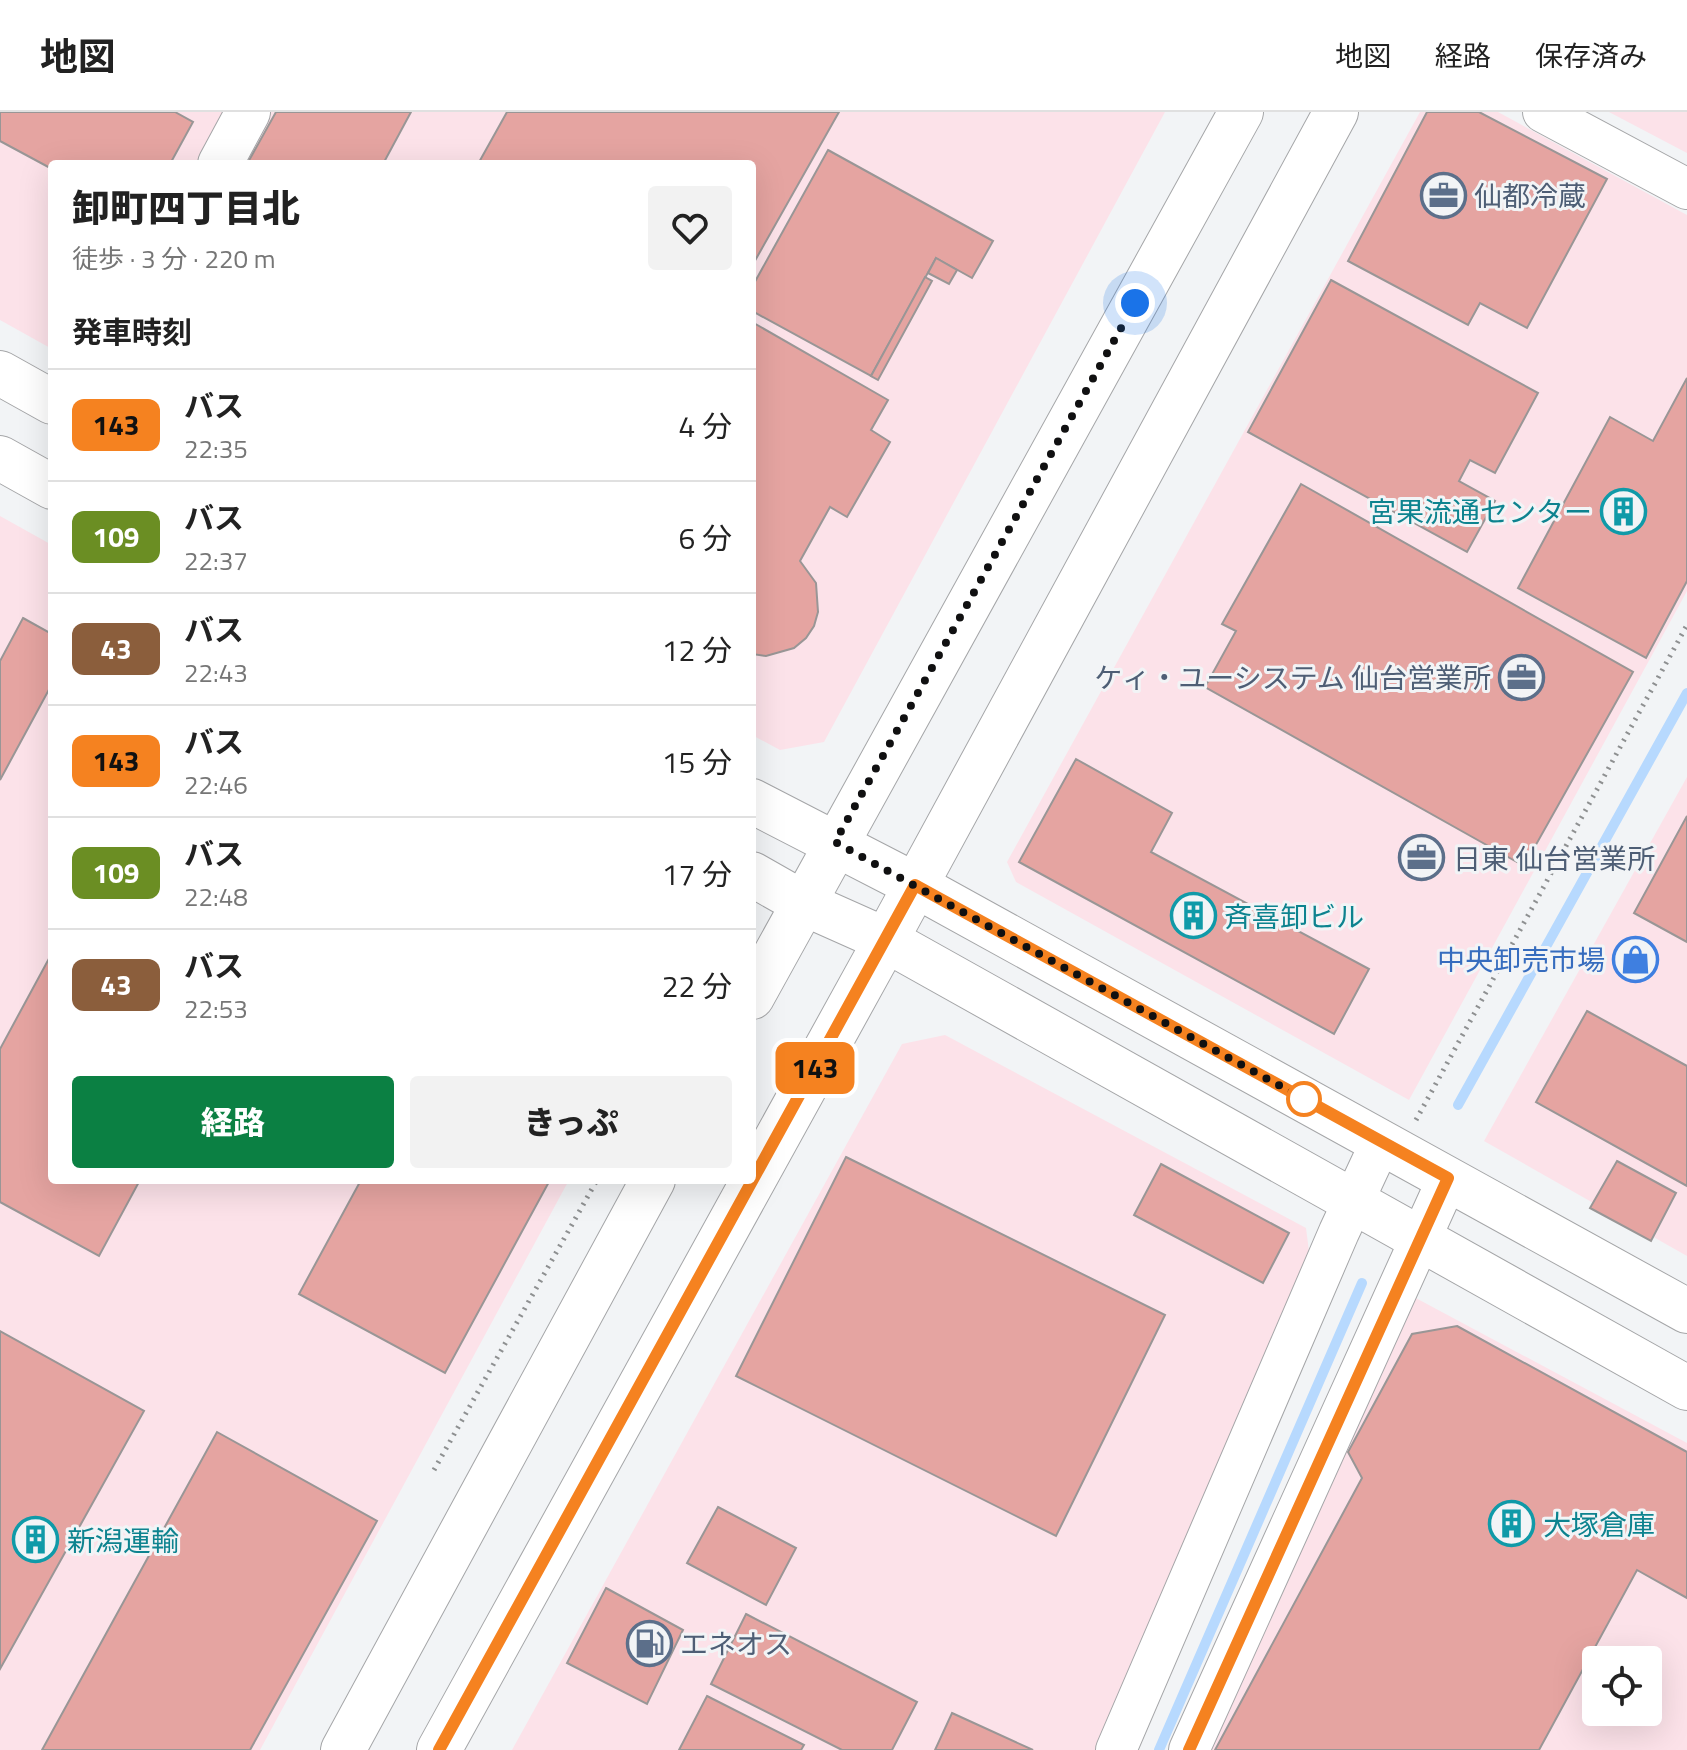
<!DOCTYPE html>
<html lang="ja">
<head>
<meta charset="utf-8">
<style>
  body { margin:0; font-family:"Titillium Web","Noto Sans JP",sans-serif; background:#f2f2f2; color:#222; height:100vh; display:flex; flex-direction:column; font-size:30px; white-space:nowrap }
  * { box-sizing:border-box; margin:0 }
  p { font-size:26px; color:#767676 }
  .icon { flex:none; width:44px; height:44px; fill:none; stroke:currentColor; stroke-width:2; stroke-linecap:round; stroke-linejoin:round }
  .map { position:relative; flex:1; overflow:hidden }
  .side { position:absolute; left:48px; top:48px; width:708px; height:1024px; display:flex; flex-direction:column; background:#fff; border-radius:8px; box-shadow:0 8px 32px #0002 }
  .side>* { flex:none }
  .badge { padding:0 16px; border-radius:12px; font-size:28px; line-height:52px }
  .controls { position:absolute; left:1582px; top:1534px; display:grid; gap:16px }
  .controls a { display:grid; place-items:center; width:80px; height:80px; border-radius:8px; background:#fff; box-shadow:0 8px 32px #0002; font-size:40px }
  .you { position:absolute; width:40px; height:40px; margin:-20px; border:6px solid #fff; border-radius:50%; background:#1a73e8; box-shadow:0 0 0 12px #1a73e833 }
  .map>.badge { position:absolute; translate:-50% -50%; box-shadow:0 0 0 4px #fff }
  h2 { padding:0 24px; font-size:30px; line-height:72px }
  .round { display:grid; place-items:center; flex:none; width:84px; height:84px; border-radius:8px; background:#f2f2f2 }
  .summary { display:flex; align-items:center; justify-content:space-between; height:136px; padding:0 24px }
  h1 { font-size:38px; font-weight:800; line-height:60px }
  .cta { display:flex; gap:16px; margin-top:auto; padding:16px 24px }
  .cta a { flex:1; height:92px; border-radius:8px; background:#0b8043; color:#fff; font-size:32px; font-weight:800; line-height:92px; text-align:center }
  .cta a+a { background:#f2f2f2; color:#222 }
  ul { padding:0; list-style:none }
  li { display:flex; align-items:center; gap:24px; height:112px; padding:0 24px; border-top:2px solid #e0e0e0 }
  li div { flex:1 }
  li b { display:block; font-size:30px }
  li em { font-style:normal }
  li .badge { min-width:88px; font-weight:700; text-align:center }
  header { display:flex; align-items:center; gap:48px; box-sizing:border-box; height:112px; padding:0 40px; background:#fff; border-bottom:2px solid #e0e0e0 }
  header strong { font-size:38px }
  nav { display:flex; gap:44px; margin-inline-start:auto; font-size:28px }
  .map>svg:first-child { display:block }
  .commercial { fill:#fce2e9; fill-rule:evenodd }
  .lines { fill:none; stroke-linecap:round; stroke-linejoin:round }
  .stream { stroke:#b7d9fe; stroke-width:10 }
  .building { fill:#e5a4a1; stroke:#999696; stroke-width:2 }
  .minor-casing { stroke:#a5a6a8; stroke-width:42 }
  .tertiary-casing { stroke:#a5a6a8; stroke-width:46 }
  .path { stroke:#8e9091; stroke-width:5; stroke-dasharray:2 6; stroke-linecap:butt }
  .minor { stroke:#fff; stroke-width:40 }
  .tertiary { stroke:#fff; stroke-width:44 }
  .line-casing { stroke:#fff; stroke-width:18 }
  .line { stroke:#f58220; stroke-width:12 }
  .walk { stroke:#101011; stroke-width:8; stroke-dasharray:0 14.4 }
  .stop-dot { fill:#fff; stroke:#f58220; stroke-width:4 }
  .labels { text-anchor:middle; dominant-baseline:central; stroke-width:6; stroke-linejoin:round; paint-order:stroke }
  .service-label { font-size:28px; fill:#4e5e75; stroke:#f2f4f6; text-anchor:start }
  .culture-label { font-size:28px; fill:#0d838f; stroke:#f2f4f6; text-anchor:start }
  .shop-label { font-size:28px; fill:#366cbe; stroke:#f2f4f6; text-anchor:end }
</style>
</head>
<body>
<header>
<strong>地図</strong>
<nav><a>地図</a><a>経路</a><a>保存済み</a></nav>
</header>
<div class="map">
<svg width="1687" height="1638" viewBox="0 0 1687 1638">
  <rect width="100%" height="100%" fill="#f2f4f6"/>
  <g class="commercial">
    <polygon points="0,0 229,0 201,52 52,52 52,237 0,208"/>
    <polygon points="265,0 1165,0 824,630 780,638 752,623 752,52 236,52"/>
    <polygon points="1420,0 1498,0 1687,103 1687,479 1409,988 1016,770 1007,750"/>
    <polygon points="1609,0 1687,0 1687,41"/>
    <polygon points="0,404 52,433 52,1068 569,1068 260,1638 0,1638"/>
    <polygon points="1687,665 1687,1144 1484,1029"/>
    <polygon points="945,923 1306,1116 1310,1147 1102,1638 512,1638 902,932"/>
    <path d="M1412,1184l275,147v307h-482zM1596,1548h52v52h-52z"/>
  </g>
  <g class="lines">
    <g class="stream">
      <polyline points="1458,993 1687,581"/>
      <polyline points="1159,1638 1362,1171"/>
    </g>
  </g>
  <g class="building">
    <polygon points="0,0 175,0 193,10 170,52 52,52 52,57 0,29"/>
    <polygon points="276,0 411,0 383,52 247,52"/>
    <polygon points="507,0 839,0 752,154 752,52 478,52"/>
    <polygon points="1427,0 1479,0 1607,67 1527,216 1480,191 1468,213 1348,149"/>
    <polygon points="828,38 993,129 972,166 936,146 871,264 752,199 752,175"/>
    <polygon points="936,146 957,158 949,172 928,161"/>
    <polygon points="925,165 932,169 878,268 871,264"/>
    <polygon points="1331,168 1538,281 1495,361 1470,348 1459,369 1495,389 1467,440 1248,320"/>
    <polygon points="752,210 888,288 871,318 890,330 847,405 830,395 800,449 816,471 818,500 814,514 806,526 794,536 766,544 752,542"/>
    <polygon points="1687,266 1687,469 1646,546 1518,476 1610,305 1653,329"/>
    <polygon points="1301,372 1633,560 1524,754 1205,575 1236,519 1222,512"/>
    <polygon points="23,506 52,522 52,572 0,668 0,549"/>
    <polygon points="1076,647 1172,701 1151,740 1369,857 1334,922 1019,750"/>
    <polygon points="1687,704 1687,830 1634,801"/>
    <polygon points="52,841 52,1068 140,1068 99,1144 0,1090 0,937"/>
    <polygon points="1587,899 1687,954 1687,1074 1536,990"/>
    <polygon points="846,1045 1165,1203 1056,1424 736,1264"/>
    <polygon points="1617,1049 1676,1081 1651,1129 1590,1096"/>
    <polygon points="1161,1052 1289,1121 1263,1171 1134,1103"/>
    <polygon points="361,1068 550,1068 445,1261 299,1182"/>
    <polygon points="1457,1214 1687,1340 1687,1486 1637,1458 1539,1638 1215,1638 1362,1366 1348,1340 1412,1222"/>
    <polygon points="0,1219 144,1299 0,1557"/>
    <polygon points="217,1320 377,1409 250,1638 42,1638"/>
    <polygon points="718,1395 796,1436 766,1493 687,1451"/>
    <polygon points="606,1476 683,1518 647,1592 567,1551"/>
    <polygon points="746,1502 917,1590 892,1638 842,1638 711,1572"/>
    <polygon points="707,1584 804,1633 801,1638 679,1638"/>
    <polygon points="952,1601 1033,1638 935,1638"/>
  </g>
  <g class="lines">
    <defs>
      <g id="minor">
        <polyline points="1543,0 1687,77"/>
        <polyline points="1116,1638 1339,1120 1381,1030"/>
        <polyline points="1189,1638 1448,1066"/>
      </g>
      <g id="tertiary">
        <polyline points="220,52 248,0"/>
        <polyline points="0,261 52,290"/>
        <polyline points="0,346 52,375"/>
        <polyline points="752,689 915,773 1687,1199"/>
        <polyline points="752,762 803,791 886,828 1687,1276"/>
        <polyline points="752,885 1241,0"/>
        <polyline points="343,1638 653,1068"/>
        <polyline points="439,1638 886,828 1336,0"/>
      </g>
    </defs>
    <use href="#minor" class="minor-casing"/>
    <use href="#tertiary" class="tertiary-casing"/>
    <g class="path">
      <polyline points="1416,1008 1687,513"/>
      <polyline points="434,1358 597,1068"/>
    </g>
    <use href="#minor" class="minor"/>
    <use href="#tertiary" class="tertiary"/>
  </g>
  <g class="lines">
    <defs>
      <polyline id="line" points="439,1638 915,773 1448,1066 1189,1638"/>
    </defs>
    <use href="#line" class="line-casing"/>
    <use href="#line" class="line"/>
    <polyline class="walk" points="1135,191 835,730 1304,987"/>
  </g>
  <defs>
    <symbol id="office-ring" viewBox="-11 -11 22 22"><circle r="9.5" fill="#f2f4f6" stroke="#5c6f8a" stroke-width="1.5"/><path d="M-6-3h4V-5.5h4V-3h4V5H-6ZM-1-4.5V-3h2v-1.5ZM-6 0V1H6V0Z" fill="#5c6f8a"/></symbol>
    <symbol id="building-ring" viewBox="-11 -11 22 22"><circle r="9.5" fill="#f2f4f6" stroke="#0f9aa8" stroke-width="1.5"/><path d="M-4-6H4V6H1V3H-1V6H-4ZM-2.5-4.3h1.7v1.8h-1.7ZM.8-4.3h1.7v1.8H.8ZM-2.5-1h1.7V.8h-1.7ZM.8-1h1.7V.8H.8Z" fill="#0f9aa8"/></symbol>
    <symbol id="shop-ring" viewBox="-11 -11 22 22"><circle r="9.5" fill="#f2f4f6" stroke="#3f7fe0" stroke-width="1.5"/><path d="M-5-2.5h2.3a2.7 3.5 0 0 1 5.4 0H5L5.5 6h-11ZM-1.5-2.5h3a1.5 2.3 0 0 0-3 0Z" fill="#3f7fe0"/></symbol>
    <symbol id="fuel-ring" viewBox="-11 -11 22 22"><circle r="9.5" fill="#f2f4f6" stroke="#5c6f8a" stroke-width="1.5"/><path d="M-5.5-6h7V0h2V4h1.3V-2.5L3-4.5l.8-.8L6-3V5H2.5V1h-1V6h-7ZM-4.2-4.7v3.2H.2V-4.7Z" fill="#5c6f8a"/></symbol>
  </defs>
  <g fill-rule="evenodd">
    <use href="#office-ring" x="1418" y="58" width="51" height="51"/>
    <use href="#building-ring" x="1598" y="374" width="51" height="51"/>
    <use href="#office-ring" x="1496" y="540" width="51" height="51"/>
    <use href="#office-ring" x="1396" y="720" width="51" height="51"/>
    <use href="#building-ring" x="1168" y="778" width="51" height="51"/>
    <use href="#shop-ring" x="1610" y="822" width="51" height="51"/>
    <use href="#building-ring" x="1486" y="1386" width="51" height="51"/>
    <use href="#building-ring" x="10" y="1402" width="51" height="51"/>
    <use href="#fuel-ring" x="624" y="1506" width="51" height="51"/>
  </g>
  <circle class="stop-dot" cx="1304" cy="987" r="16"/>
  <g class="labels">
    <g class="service-label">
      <text x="1474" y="83">仙都冷蔵</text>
      <text x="1491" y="565" text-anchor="end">ケィ・ユーシステム 仙台営業所</text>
      <text x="1453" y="746">日東 仙台営業所</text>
      <text x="680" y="1531">エネオス</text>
    </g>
    <g class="culture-label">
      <text x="1592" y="399" text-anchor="end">宮果流通センター</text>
      <text x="1224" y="804">斉喜卸ビル</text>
      <text x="1543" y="1412">大塚倉庫</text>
      <text x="67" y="1428">新潟運輸</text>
    </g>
    <g class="shop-label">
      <text x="1605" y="847">中央卸売市場</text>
    </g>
  </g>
</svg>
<div class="controls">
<a><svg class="icon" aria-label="locate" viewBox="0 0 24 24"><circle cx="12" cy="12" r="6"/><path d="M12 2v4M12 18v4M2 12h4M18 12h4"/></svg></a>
</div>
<div class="you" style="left:1135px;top:191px"></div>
<b class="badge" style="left:815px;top:956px;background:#f58220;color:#111">143</b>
<section class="side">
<div class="summary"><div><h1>卸町四丁目北</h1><p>徒歩 · 3 分 · 220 m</p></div><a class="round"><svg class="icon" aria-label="heart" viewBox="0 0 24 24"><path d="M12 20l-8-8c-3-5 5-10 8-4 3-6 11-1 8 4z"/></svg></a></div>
<h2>発車時刻</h2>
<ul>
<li><span class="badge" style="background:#f58220;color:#111">143</span><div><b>バス</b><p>22:35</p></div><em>4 分</em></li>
<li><span class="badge" style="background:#6b8e23;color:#fff">109</span><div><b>バス</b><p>22:37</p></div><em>6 分</em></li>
<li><span class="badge" style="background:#8b5e3c;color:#fff">43</span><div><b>バス</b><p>22:43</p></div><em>12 分</em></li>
<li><span class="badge" style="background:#f58220;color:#111">143</span><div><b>バス</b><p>22:46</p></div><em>15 分</em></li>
<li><span class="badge" style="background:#6b8e23;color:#fff">109</span><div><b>バス</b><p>22:48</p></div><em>17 分</em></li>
<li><span class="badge" style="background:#8b5e3c;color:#fff">43</span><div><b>バス</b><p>22:53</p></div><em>22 分</em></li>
</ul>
<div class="cta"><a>経路</a><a>きっぷ</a></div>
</section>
</div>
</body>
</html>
